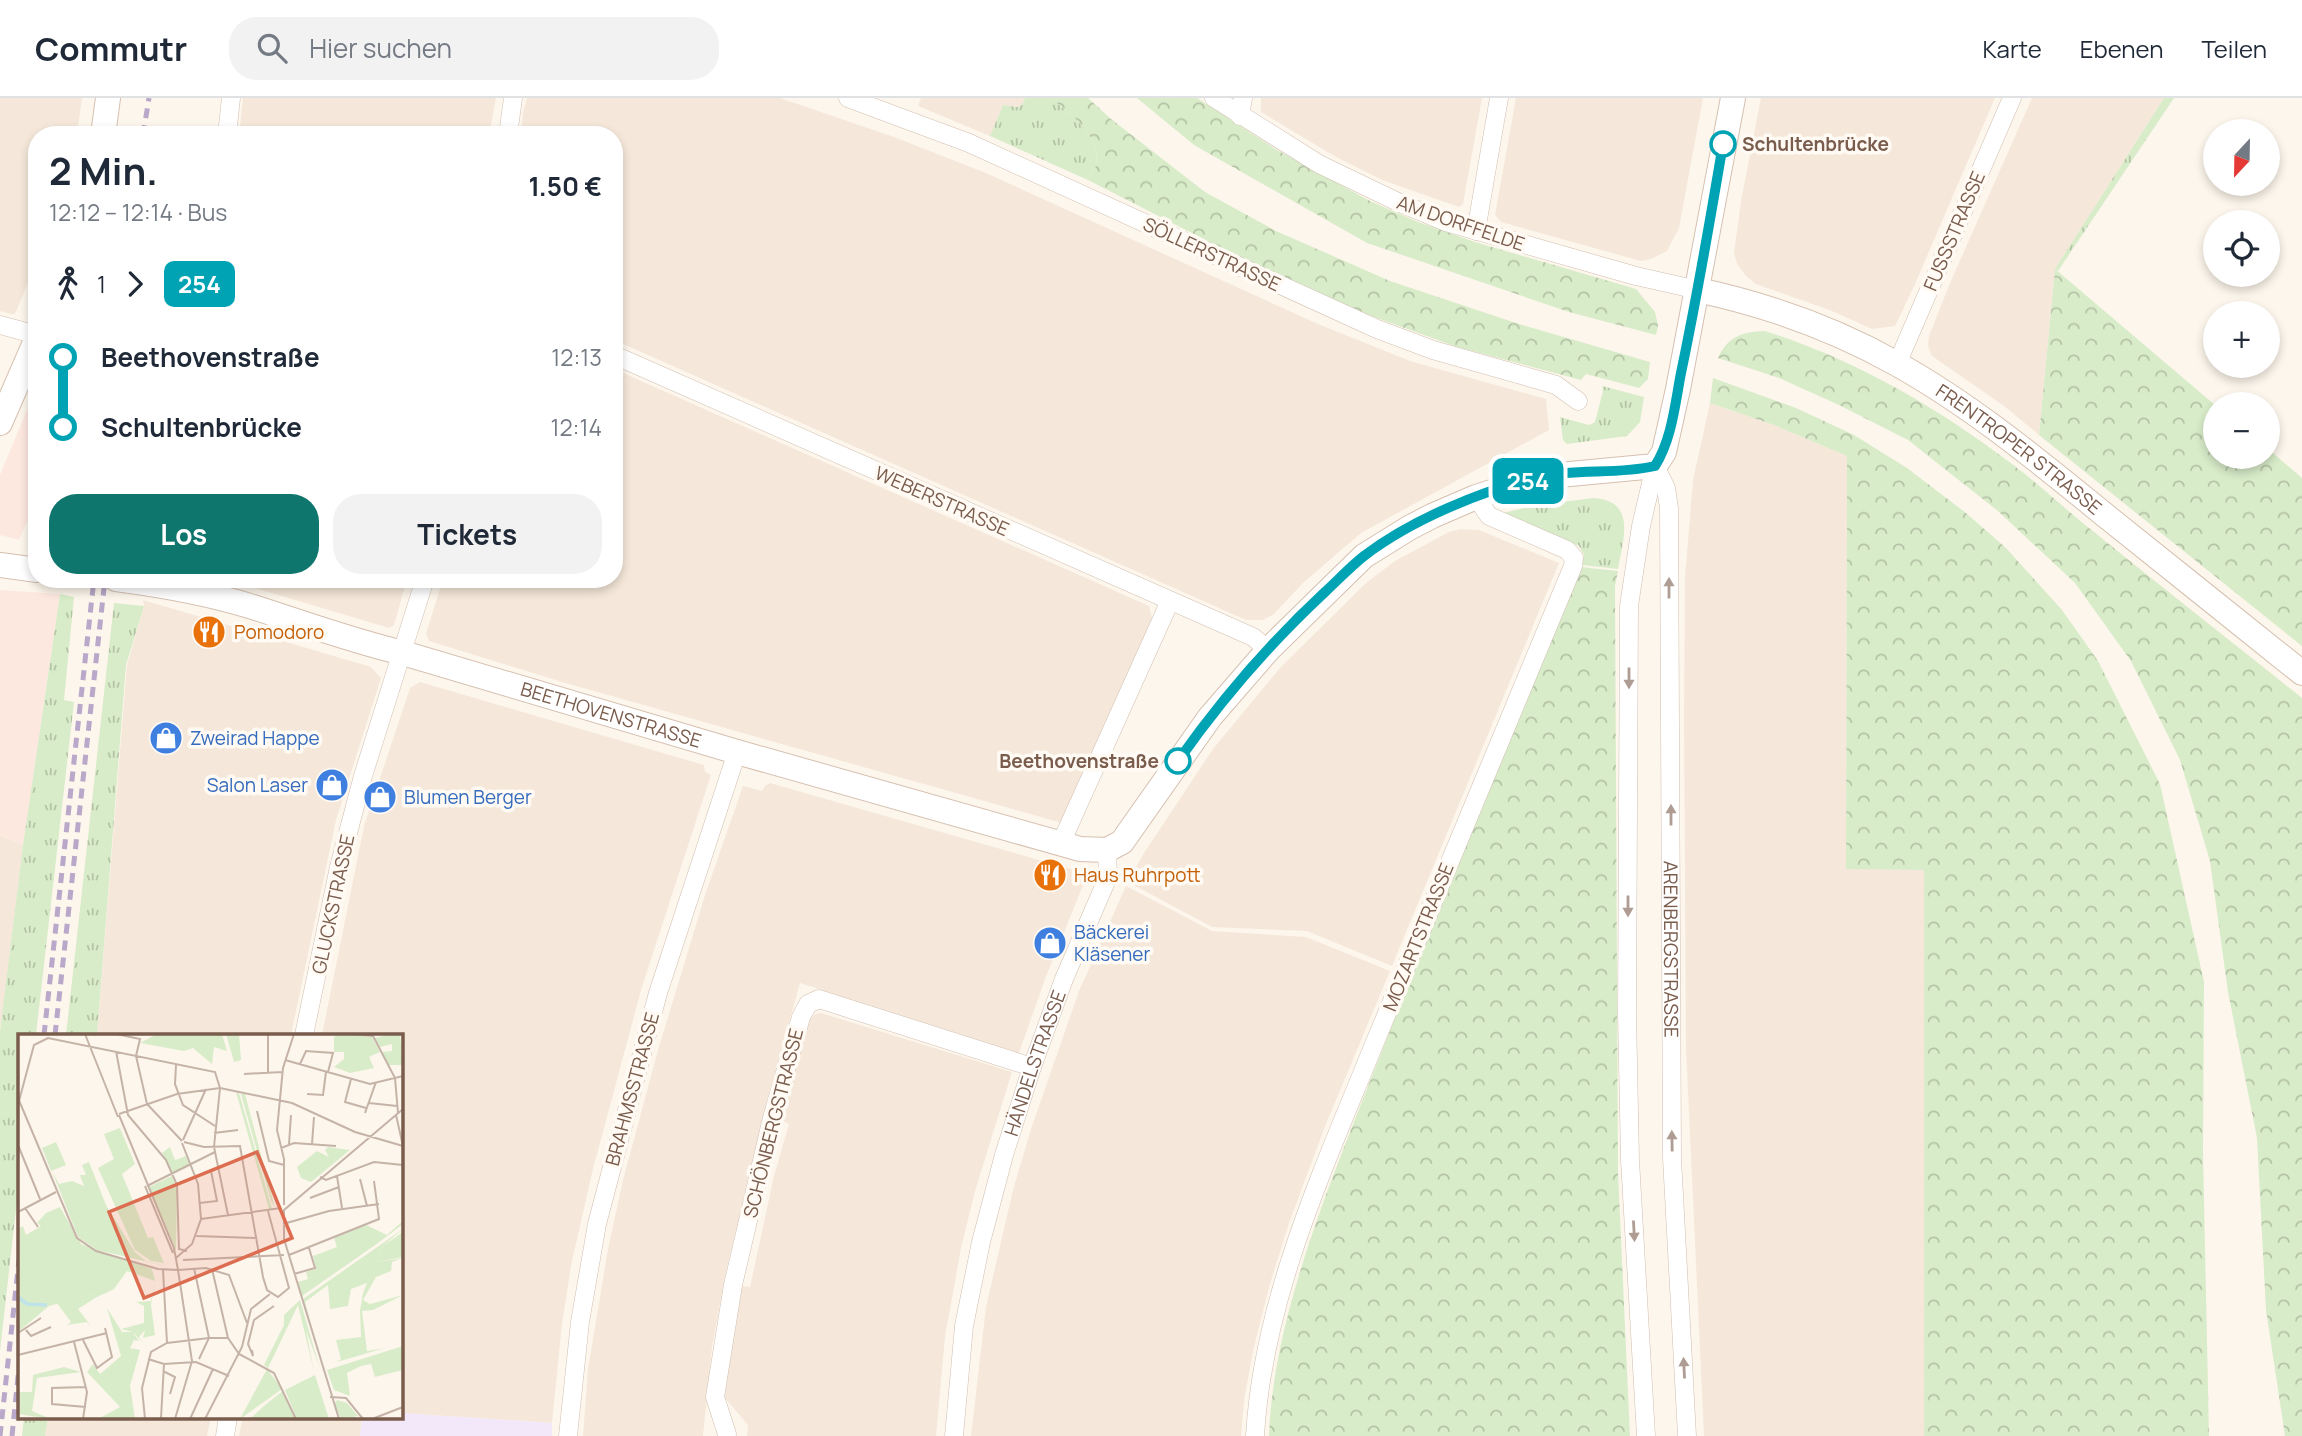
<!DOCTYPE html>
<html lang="de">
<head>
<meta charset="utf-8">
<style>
  body { margin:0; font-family:Manrope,sans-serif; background:#f2f2f3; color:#1f2937; height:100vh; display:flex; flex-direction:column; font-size:26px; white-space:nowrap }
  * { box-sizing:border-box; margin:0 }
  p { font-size:23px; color:#747a83 }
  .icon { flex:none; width:38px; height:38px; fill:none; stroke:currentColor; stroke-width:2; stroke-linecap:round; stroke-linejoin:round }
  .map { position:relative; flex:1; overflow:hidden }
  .details { position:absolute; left:28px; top:28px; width:595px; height:462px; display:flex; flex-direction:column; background:#fff; border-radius:28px; box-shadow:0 4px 10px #0003 }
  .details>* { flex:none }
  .badge { padding:0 14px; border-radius:10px; font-size:24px; line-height:46px }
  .needle { width:46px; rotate:202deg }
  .buttons { position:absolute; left:2203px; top:21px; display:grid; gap:14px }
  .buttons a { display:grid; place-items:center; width:77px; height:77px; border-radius:50%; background:#fff; box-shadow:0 4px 10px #0003; font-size:35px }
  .map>.badge { position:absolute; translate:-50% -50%; box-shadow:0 0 0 4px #fff }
  .legs { display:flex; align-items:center; gap:10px; height:77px; padding:0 21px; font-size:23px }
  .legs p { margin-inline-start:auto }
  .overview { display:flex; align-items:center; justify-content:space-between; height:119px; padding:0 21px }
  h1 { font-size:38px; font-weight:700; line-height:52px }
  .button { display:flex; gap:14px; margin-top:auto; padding:14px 21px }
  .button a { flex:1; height:80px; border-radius:28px; background:#0f766e; color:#fff; font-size:28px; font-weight:700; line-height:80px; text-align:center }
  .button a+a { background:#f2f2f3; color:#1f2937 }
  ul { padding:0 21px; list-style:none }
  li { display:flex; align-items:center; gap:24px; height:70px; font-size:26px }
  li i { display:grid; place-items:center; width:10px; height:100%; margin:0 9px; background:currentColor }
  li i::after { content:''; width:18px; height:18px; margin:-9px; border:5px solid; border-radius:50%; background:#fff }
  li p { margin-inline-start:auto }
  li:first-child i { background:linear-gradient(#0000 50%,currentColor 0) }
  li:last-child i { background:linear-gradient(currentColor 50%,#0000 0) }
  header { display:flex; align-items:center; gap:42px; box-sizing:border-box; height:98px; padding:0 35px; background:#fff; border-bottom:2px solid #e0e1e3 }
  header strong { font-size:33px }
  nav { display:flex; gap:38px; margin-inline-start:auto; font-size:24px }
  .search { width:490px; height:63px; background:#f2f2f3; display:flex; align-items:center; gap:18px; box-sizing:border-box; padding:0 24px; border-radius:28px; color:#747a83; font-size:26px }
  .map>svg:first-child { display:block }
  .residential { fill:#f5e8da }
  .commercial { fill:#fde8e0 }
  .education { fill:#f3e8fa }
  .grass { fill:url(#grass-tufts) }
  .forest { fill:url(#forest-crowns) }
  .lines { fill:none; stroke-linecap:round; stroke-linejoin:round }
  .street-casing { stroke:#d1beb0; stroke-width:19 }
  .secondary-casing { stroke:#d6c0b0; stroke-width:26 }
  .street { stroke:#fff; stroke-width:18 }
  .secondary { stroke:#fff; stroke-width:24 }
  .rail { stroke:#b9a8c9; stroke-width:5; stroke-dasharray:10 7; stroke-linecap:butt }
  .oneway { fill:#af9d94 }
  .line-1-casing { stroke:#fff; stroke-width:16 }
  .line-1 { stroke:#00a3b4; stroke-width:10 }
  .stop-1-dot { fill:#fff; stroke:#00a3b4; stroke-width:3.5 }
  .labels { text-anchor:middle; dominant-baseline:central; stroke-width:7; stroke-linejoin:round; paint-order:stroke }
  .stop-label { font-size:19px; font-weight:bold; fill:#7a5c4d; stroke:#fffaf3; text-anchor:start }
  .street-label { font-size:19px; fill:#7a5c4d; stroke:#fffaf3 }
  .food-label { font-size:19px; fill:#c56008; stroke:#fffaf3; text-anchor:start }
  .shop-label { font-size:19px; fill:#366cbe; stroke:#fffaf3; text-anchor:start }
  .inset-river { fill:none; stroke:#bfe3e8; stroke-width:3.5 }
  .inset-road { fill:none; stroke:#c5b3a7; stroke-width:2 }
  .view { fill:#dc6d51; fill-opacity:0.15; stroke:#dc6d51; stroke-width:3.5 }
  .inset-edge { fill:none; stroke:#7a5c4d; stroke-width:3.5 }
</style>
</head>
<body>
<header>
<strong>Commutr</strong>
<div class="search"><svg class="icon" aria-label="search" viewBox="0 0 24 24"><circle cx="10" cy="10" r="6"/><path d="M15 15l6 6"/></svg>Hier suchen</div>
<nav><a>Karte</a><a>Ebenen</a><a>Teilen</a></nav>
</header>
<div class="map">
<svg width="2302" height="1338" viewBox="0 0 2302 1338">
  <defs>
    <pattern id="grass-tufts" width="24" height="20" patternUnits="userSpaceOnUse" patternTransform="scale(1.75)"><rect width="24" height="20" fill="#d8ecc9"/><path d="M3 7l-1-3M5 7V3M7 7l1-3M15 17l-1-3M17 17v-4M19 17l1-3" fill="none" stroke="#b4c2a5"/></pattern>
    <pattern id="forest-crowns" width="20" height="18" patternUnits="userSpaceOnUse" patternTransform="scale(1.75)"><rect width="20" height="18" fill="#d8ecc9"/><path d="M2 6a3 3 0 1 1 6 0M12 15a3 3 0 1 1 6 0" fill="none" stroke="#b4c2a5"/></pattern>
  </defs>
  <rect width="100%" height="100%" fill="#fdf6ec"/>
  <g class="residential">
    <polygon points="0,0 82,0 77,37 37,37 37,163 15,216 11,216 0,213"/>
    <polygon points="243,0 496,0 489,37 239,37"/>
    <polygon points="527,0 780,0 894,39 986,75 1318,226 1410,263 1546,301 1549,332 1361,435 1303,485 1274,516 1263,522 1246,522 614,242 614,37 521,37 523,14"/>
    <polygon points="921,0 1025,0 1022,7 1017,9 1003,7 990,38 918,8"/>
    <polygon points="1261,0 1482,0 1463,106 1459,109 1382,82 1336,59 1261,14"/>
    <polygon points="1516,0 1703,0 1679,130 1667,153 1651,161 1641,163 1501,124 1495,117"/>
    <polygon points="1761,0 1995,0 1915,186 1895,228 1872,231 1832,213 1756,186 1746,178 1737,166 1734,155 1741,103"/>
    <polygon points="2032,0 2164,0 2055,171 2039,337 2004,308 1932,258 1928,248 1929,238 1950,185"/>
    <polygon points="614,271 1149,508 1152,520 1062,725 562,584 429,543 426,536 443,481 614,481"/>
    <polygon points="1710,305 1774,327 1847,358 1846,770 1924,772 1924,1338 1704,1338 1686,950 1684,619 1685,479 1693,382"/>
    <polygon points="1460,431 1479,432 1559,465 1392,868 1307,833 1212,829 1128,784 1144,755 1213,651 1280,570 1366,485 1395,463 1449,434"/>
    <polygon points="225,481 407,481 394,527 389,530"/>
    <polygon points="143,502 371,569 381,580 336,722 291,937 97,937 127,567 144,508"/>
    <polygon points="420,584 704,667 705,674 711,677 641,892 592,1075 571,1168 562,1226 552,1325 401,1315 401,937 322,937 364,728 410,590"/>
    <polygon points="770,685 1081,774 1086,780 1045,881 1019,955 800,885 764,1014 725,1178 712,1249 703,1338 583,1338 588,1271 608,1151 623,1082 658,952 706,794 743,688 762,693 765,688"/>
    <polygon points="0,737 23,747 1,928 0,928"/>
    <polygon points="1126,788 1212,833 1306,839 1390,873 1326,1026 1289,1125 1269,1189 1253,1253 1244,1303 1241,1338 971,1338 986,1209 1013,1092 1031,1031 1079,893"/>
    <polygon points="821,915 1012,974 975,1093 961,1150 945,1239 936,1338 747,1338 748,1327 725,1300 728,1262 741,1188 750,1189 774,1078 789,1026 780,1022 806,926 815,916"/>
    <polygon points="48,1319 211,1319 207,1338 45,1338"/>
    <polygon points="243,1319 362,1319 360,1338 239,1338"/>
  </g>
  <g class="commercial">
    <polygon points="37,288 37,400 19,442 0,437 0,377"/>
    <polygon points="0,492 60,496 23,747 0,737"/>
  </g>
  <polygon class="education" points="401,1315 552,1325 552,1338 360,1338 362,1319 401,1319"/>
  <g class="grass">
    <path d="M1025,0h26c19,17 51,37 45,67 -1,5 -6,11 -8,15l-98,-44 13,-31 14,2 5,-2z"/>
    <polygon points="2164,0 2174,0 2058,173 2055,171"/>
    <polygon points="1602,288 1644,299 1640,324 1627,338 1567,346 1563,342 1560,319 1589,327 1595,324 1603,293"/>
    <path d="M1594,400c43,3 29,42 24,71l-36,-4 2,-10 -5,-9 -76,-33 34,-8z"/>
    <polygon points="60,496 74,499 64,602 74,604 36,937 19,937 19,1085 0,1253 0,933 23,747"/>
    <polygon points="114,505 144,508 126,567 97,937 66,937"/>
    <polygon points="24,1319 48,1319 45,1338 22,1338"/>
  </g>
  <g class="forest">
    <path d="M1051,0h37l23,21 94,73 71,39 114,50 129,43 131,38 -2,17 -9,9 -53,-14 -5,6 -124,-33 -91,-33 -133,-60 -145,-74c2,-4 7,-10 8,-15 6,-30 -26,-50 -45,-67z"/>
    <polygon points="1137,0 1197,0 1277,52 1370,103 1418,124 1475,144 1636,191 1655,214 1658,227 1656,237 1569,214 1367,145 1194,47"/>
    <polygon points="2055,171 2215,307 2216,359 2268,359 2268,351 2302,380 2302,548 2039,337"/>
    <path d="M1765,233c89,28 172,76 247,133 28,21 54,46 82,68 69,56 139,111 208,166v738h-17l-19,-126 -9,-172 -29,-146 -18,-131 -30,-101 -49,-99 -56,-78 -77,-72 -90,-71 -69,-35 -60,-27 -61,-20c10,-22 24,-26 47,-27z"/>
    <polygon points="1713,280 1796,310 1854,337 1907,370 1966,415 2006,450 2062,512 2098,563 2160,686 2204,884 2203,1054 2209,1338 1924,1338 1924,772 1846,771 1847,358 1774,327 1710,305"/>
    <path d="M1581,469l37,4 -3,15 3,587 12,263h-361c4,-118 60,-250 103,-360 67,-170 139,-339 209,-509z"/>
  </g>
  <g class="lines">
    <defs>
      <g id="street">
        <polyline points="848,0 969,45 1377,231 1433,252 1556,287 1578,303"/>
        <polyline points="1214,0 1319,66 1400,105 1446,124 1636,178 1698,192"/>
        <polyline points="1240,18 1243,0"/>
        <polyline points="227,37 231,0"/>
        <polyline points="508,37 513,0"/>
        <polyline points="1476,133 1499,0"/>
        <polyline points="0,227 37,237"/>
        <polyline points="614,257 1253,539 1268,552"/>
        <polyline points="1897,266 2012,0"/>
        <path id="s1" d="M1655,368l11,22 3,20 3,650 15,278"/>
        <polyline points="1061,745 1170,503"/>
        <polyline points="304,937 339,769 363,678 425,481"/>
        <polyline points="727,1336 715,1299 733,1187 772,1020 801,919 808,906 819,901 1032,969"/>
        <polyline points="225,1338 228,1319"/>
        <polyline points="568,1338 580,1224 597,1126 658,895 737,654"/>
        <path id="s2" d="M954,1338l10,-110 17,-84 23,-87 28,-88 32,-88 44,-102 -1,-27"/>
        <path d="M1255,1338c8,-138 69,-268 120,-394 65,-160 132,-318 198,-476l1,-8 -7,-8 -78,-34 -13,-19"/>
        <polyline points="1646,1338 1630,1062 1627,915 1629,508 1641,428 1655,368"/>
      </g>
      <g id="secondary">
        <polyline points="103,37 108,0"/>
        <path id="s3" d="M1698,192c69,15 137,39 199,74 77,43 145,100 214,156 64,51 127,102 191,153"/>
        <polyline points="0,325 37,240"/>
        <polyline points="0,467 37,472"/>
        <path id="s4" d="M116,481c46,6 92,14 137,28 50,16 99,34 150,46l334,99 343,97 27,1 15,-8 88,-125 58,-67 96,-94 45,-28 23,-12 44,-19 62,-20 117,-11 9,-14 14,-63 55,-291"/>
      </g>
    </defs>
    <use href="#street" class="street-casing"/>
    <use href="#secondary" class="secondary-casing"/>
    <use href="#street" class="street"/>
    <use href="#secondary" class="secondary"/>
    <g class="rail">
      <polyline points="143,37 149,0"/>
      <polyline points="44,937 94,481"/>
      <polyline points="55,937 105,481"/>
      <polyline points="0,1338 19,1162"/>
      <polyline points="12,1338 19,1269"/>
    </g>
  </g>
  <defs><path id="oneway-solid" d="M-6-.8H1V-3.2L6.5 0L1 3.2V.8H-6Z" transform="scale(1.75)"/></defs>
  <g class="oneway">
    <use href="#oneway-solid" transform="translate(1669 490) rotate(-90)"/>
    <use href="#oneway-solid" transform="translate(1629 580) rotate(90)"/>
    <use href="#oneway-solid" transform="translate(1671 717) rotate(-90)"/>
    <use href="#oneway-solid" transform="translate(1628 808) rotate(90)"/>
    <use href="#oneway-solid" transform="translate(1672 1043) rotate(-91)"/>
    <use href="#oneway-solid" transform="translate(1634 1133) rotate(87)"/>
    <use href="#oneway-solid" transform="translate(1684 1270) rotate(-93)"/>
  </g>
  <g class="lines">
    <defs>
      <path id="line-1" d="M1178,663c43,-61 92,-118 147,-169 13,-12 25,-25 39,-36 47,-36 117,-65 174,-79 39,-9 79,-2 117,-11 17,-27 20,-62 26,-93 16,-76 29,-152 42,-229"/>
    </defs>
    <use href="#line-1" class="line-1-casing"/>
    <use href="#line-1" class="line-1"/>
  </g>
  <defs>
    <symbol id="restaurant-disc" viewBox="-11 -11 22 22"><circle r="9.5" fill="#e8710a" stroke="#fffaf3"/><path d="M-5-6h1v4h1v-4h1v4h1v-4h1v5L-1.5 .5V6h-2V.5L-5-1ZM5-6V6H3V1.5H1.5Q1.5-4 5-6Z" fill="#fff"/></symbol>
    <symbol id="shop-disc" viewBox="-11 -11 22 22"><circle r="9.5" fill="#3f7fe0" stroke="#fffaf3"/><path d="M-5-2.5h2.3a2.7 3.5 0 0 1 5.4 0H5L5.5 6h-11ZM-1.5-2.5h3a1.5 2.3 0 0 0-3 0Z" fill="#fff"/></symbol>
  </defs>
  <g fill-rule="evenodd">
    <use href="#restaurant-disc" x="190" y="515" width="38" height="38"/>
    <use href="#shop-disc" x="147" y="621" width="38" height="38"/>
    <use href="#shop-disc" x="313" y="668" width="38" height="38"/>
    <use href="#shop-disc" x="361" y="680" width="38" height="38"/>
    <use href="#restaurant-disc" x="1031" y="758" width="38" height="38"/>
    <use href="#shop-disc" x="1031" y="826" width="38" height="38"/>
  </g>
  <g class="stop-1-dot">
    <circle cx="1723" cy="46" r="12"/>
    <circle cx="1178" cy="663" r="12"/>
  </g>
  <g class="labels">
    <g class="stop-label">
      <text x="1742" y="46">Schultenbrücke</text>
      <text x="1159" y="663" text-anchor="end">Beethovenstraße</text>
    </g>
    <g class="street-label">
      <text transform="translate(1461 125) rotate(19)">AM DORFFELDE</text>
      <text transform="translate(1954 133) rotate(-67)">FUSSSTRASSE</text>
      <text transform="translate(1212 156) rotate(25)">SÖLLERSTRASSE</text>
      <text stroke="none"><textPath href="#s3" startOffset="362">FRENTROPER STRASSE</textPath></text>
      <text transform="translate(942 403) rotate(24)">WEBERSTRASSE</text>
      <text stroke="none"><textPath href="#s4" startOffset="514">BEETHOVENSTRASSE</textPath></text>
      <text transform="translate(333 806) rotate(-78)">GLUCKSTRASSE</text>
      <text transform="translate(1418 839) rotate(-68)">MOZARTSTRASSE</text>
      <text stroke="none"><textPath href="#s1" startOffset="486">ARENBERGSTRASSE</textPath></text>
      <text stroke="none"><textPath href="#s2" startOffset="383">HÄNDELSTRASSE</textPath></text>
      <text transform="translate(632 991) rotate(-75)">BRAHMSSTRASSE</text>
      <text transform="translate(773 1025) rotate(-76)">SCHÖNBERGSTRASSE</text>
    </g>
    <g class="food-label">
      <text x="234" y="534">Pomodoro</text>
      <text x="1074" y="777">Haus Ruhrpott</text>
    </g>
    <g class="shop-label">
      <text x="190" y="640">Zweirad Happe</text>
      <text x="308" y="687" text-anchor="end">Salon Laser</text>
      <text x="404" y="699">Blumen Berger</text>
      <text x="1074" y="834">Bäckerei<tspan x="1074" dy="22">Kläsener</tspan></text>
    </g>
  </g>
  <g transform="translate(18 936)">
    <rect width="385" height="385" fill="#fdf6ec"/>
    <path d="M373,0h9l3,31h-15l-6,-13 10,-1v-7l-12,3 -5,-9zM218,58l3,1 33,116h-3zM223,60h4l30,114 -4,-7zM38,108l10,23 -15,6 -9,-23zM385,198v25l-26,5 6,-16zM137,247l-4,24 4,30 -12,3 2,-8 -6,7 4,6 -10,-11 -12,-3 23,-6v-17l-8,-4 15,-1zM75,260l2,4 -17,11 13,17 -4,-4 -20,3 4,-3 -14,-19zM282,266l20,69 -14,-39 8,41 -16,-66 -30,63 -4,-3 20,-40v-10zM385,312v24l-28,7 -4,-13 -10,2 -14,7 3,23 -16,-6 -7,-20z" fill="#d8ecc9"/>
    <path d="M139,0h65l5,17 -13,-4 -2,17 -19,-16 -9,3 -44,-8zM102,94l15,36 -13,10 26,64 5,-1 11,26 11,2 -24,-4 -16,-11 -37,-82 16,-9 -10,-25zM152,113l5,13 11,-4 3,8 -16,9 -11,-20zM71,128l17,43 29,47 11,9 28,7 -77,-18 -19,-13 -26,-66 7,13 13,-3 12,5 -4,-11h6l-4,-10zM154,142l5,14 -1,60 -27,-63zM42,173l21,37 71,25 3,12 -28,-10 -13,18 -19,9 -2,-4 -44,12 -31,26v-103l5,-3 3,9 15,-9 -4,-3 9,-10zM385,187v3l-25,19 -76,53 -4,-14 10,-3 -2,-7 10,-3 -3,-13 24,-9 -3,-9 32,-13 21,10zM385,195l-20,17 -6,16 26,-4 -11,4 -1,9 -15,6 -13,23 7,4 33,-9 -30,15 -11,1 5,40 18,-3 -48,14 4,-3 -5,-19 25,-3 -1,-26 3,-18 4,-10 -16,6 -3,17 -18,3 -2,-24 -23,17 18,66 -20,-69zM89,274l15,24h11l6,9 -5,-1 -4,8 10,2 -10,36 5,33h-37l22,-12 -33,-35 6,-8 7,10 21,-18zM46,333l17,5 -44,6 -5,33 19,8 -33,-5v-22h14l1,-17zM265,357l13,28h-46l15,-14zM319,366l10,3 11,13 -17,3 -7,-15z" fill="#d8ecc9"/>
    <path d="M208,0h13l2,26 -7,2zM323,0l31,3 8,15 -11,5 5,11 -24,5 -16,-6 10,-8v-7h-10v-15zM310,113l22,3 -39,32 -10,-4 -4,-11 20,-16 12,6 -4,-7zM249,335l15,20 -42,30zM297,341l14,44h-32l-12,-29z" fill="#d8ecc9"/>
    <path class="inset-river" d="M0,263l9,7 20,1"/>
    <path class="inset-road" d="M67,0l33,83M98,0l24,5 -4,17 11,48 35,37M250,0v38M334,0l21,2M354,0l23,44 3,35M98,17l12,64 38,45 11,25 2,64 8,2M267,26l85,24 33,-8M282,30l6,-13 27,2 -5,19M158,31l-1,19 8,21 32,21M226,40l38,-2M333,45l-6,23 21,6M289,60l16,1 3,-23M0,64l59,140 19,13 62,18 20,1 14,91 -17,58M1,67l15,-56 14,-7 167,34 5,16 -6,59 14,68M351,69l28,3M239,77l12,50 15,4M347,79l11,-31M101,80l58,-20 43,-6 72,15 63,29 48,14M101,81l55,133 4,22 28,-2 23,7 18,48M378,81l7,31M196,99l24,-3M165,106l23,-51M166,108l20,5 36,-1 23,131 4,13 11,7 11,-9 -21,-77M271,110l2,-29M294,110l2,-27M0,111l22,54M263,114l13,-5 42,3M319,142l5,32M302,143l6,3 48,-18 29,3M342,145l7,27M127,152l28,67M129,152l68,-34M292,164l29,-11M182,169l17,-2 -6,-30M266,171v-46l-7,-29 6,-62 11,-34M7,174l13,19M0,178l38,-20M183,185l80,-11M265,190l46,-13 50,-7M178,202l59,2M271,221l90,-36 -5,-38M158,224l16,-14 9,-25 -3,-35 -16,-41M165,226l101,-5M176,234l15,70 -10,21M194,235l16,69M145,236l4,73M276,240l21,-6 -6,-20M8,296l5,6 20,-9M0,299l23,-15M65,306l14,28 15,-11 -7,-29M56,308l13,50 -4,27M234,316l1,6 -5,-12 6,-24 20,-14M0,321l89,-22M130,325l16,5 32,-2 33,14M145,337l12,6 -5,17M68,353l-34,1v16l34,3M312,363l16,1 17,21M143,384l3,-54M148,385h-21l-3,-31 9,-36 16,-9 42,-5h19l11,16 35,19 22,46M172,385l23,-50M187,385l37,-72 9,-38 19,-15M321,385l-55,-180v-29l119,-101M354,385l31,-12"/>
    <path class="view" d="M239,118l35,86 -148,60 -35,-86z"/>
    <rect width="385" height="385" class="inset-edge"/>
  </g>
</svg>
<div class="buttons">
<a><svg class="needle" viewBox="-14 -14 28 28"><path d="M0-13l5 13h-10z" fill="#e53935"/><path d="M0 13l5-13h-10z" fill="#747a83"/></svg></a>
<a><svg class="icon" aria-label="locate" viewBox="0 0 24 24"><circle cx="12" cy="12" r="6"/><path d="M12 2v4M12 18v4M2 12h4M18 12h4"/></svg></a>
<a>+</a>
<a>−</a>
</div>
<b class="badge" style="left:1528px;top:383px;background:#00a3b4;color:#fff">254</b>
<section class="details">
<div class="overview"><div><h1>2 Min.</h1><p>12:12 – 12:14 · Bus</p></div><b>1.50 €</b></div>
<div class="legs"><svg class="icon" aria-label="walk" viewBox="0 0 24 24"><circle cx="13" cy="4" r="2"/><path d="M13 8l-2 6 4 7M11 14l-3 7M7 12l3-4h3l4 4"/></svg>1<svg class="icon" aria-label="forward" viewBox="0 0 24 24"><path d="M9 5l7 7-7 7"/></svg><b class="badge" style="background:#00a3b4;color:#fff">254</b></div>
<ul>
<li><i style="color:#00a3b4"></i><b>Beethovenstraße</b><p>12:13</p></li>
<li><i style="color:#00a3b4"></i><b>Schultenbrücke</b><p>12:14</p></li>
</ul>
<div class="button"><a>Los</a><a>Tickets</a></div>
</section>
</div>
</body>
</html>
